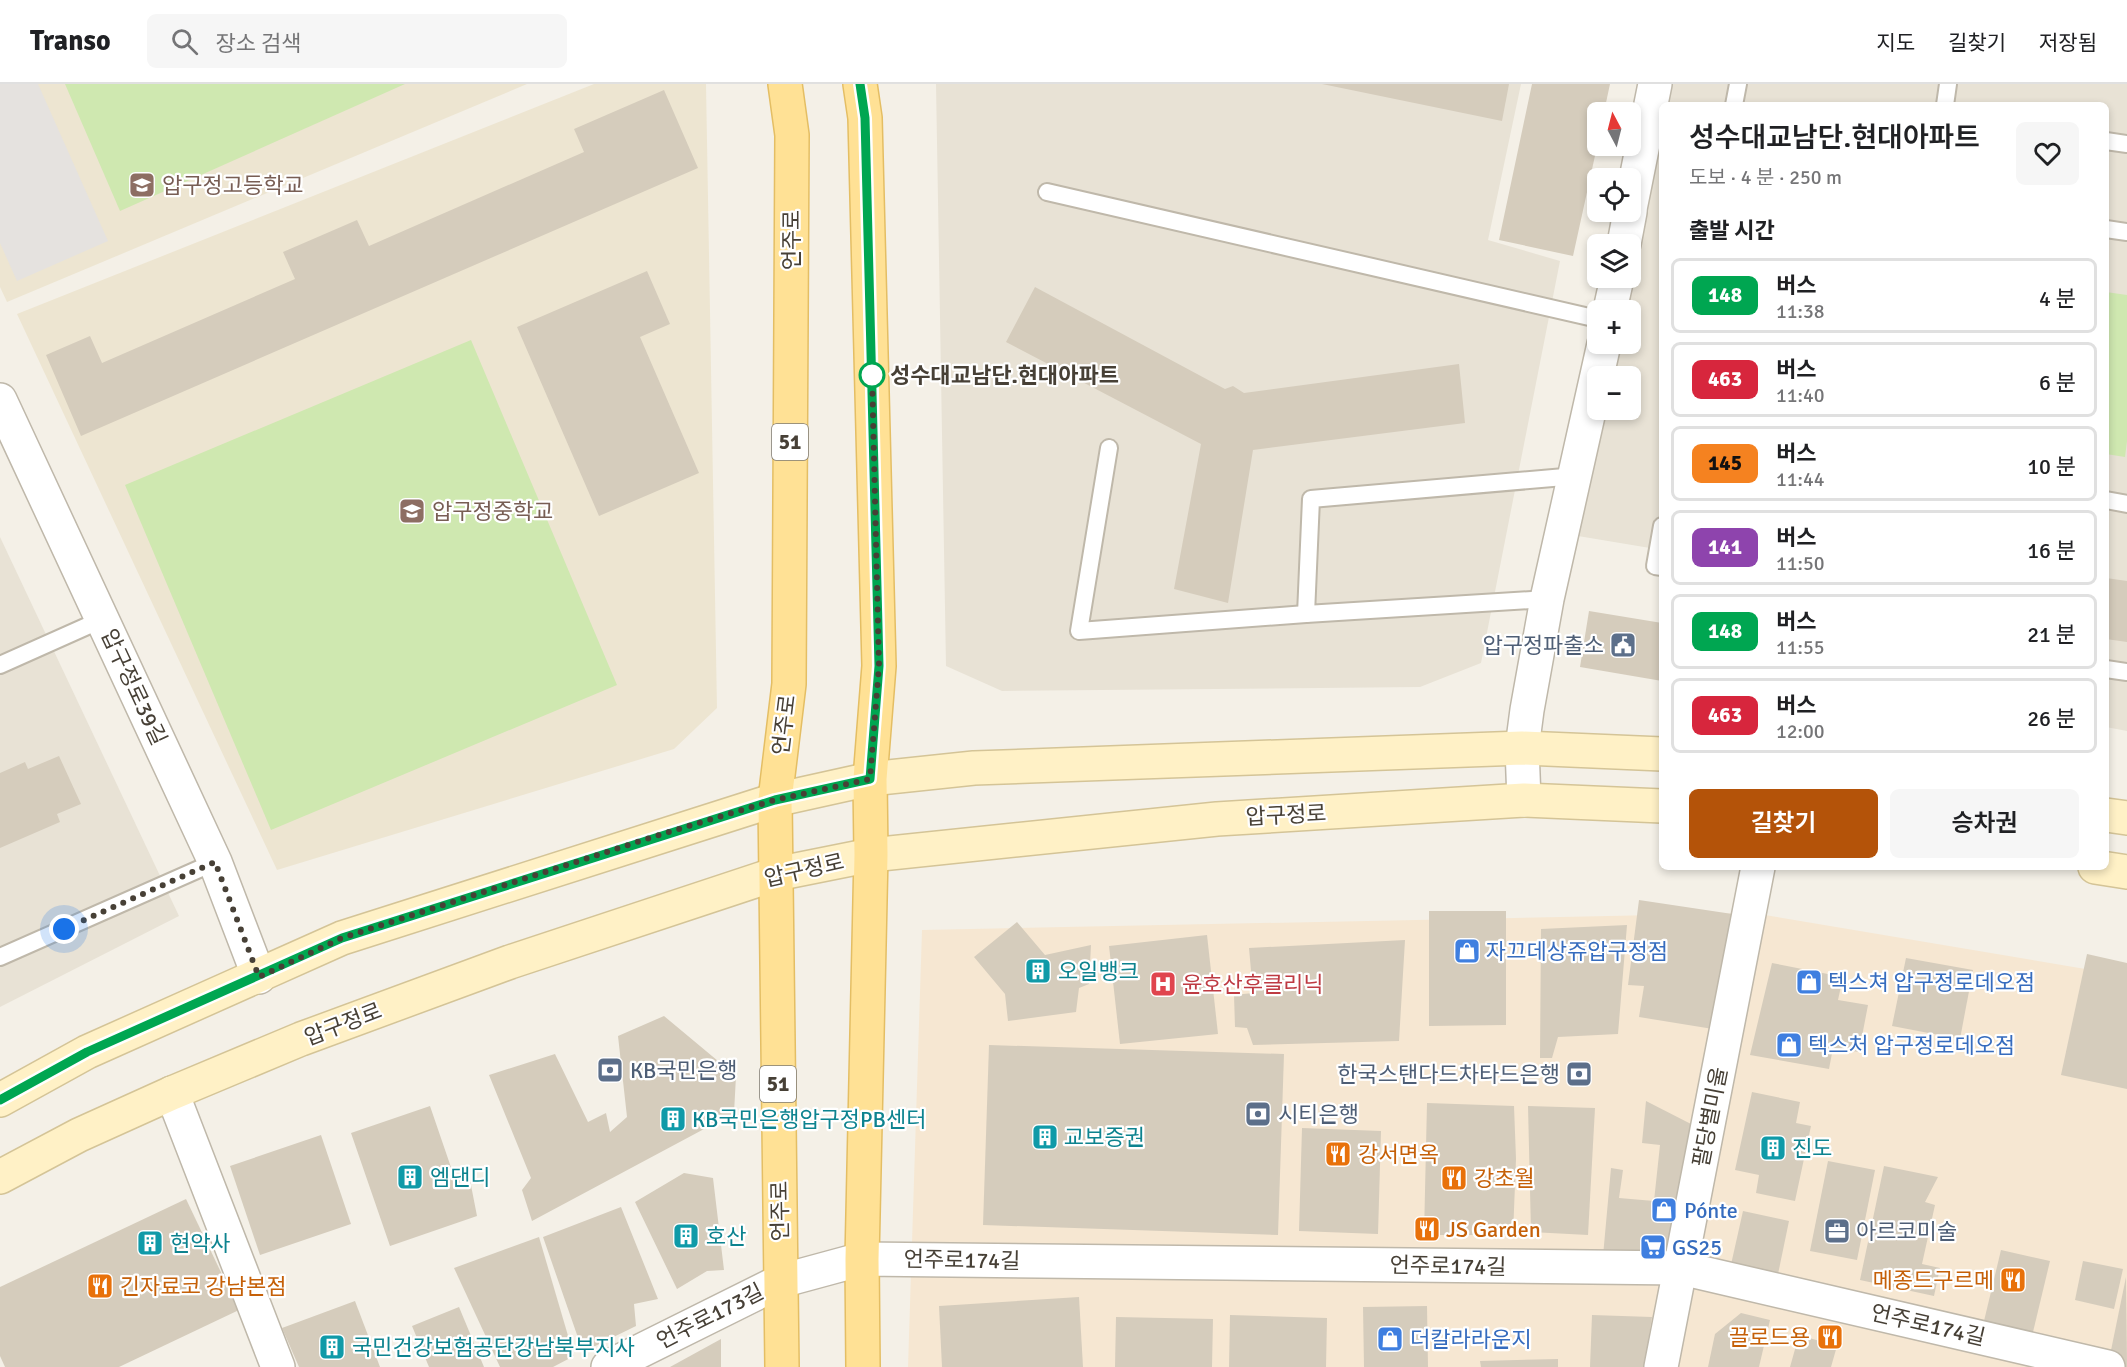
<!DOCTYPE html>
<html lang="ko">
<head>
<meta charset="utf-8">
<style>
  body { margin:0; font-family:Signika,"Noto Sans KR",sans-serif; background:#f6f6f6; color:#202124; height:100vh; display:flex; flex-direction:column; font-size:22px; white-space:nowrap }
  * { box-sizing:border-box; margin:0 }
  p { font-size:20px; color:#757577 }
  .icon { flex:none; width:33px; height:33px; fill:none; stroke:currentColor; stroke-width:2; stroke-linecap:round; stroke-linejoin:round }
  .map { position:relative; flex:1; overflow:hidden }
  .details { position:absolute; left:1659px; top:18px; width:450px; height:768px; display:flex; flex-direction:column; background:#fff; border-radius:9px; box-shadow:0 3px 9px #0003 }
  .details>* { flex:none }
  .badge { padding:0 12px; border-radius:9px; font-size:21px; line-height:39px }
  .needle { width:39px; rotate:353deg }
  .tools { position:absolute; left:1587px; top:18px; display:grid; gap:12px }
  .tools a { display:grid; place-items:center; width:54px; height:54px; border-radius:9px; background:#fff; box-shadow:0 3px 9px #0003; font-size:30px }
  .you { position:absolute; width:30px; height:30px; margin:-15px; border:4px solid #fff; border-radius:50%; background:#1a73e8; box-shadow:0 0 0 9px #1a73e833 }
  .map>.badge { position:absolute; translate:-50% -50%; box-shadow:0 0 0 3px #fff }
  h2 { padding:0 30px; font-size:22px; line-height:54px }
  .round { display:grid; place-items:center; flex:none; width:63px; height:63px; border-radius:9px; background:#f6f6f6 }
  .head { display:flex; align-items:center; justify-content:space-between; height:102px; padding:0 30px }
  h1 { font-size:28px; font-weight:600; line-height:45px }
  .cta { display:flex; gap:12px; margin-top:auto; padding:12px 30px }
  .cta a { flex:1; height:69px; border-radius:9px; background:#b45309; color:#fff; font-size:24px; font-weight:600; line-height:69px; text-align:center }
  .cta a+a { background:#f6f6f6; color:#202124 }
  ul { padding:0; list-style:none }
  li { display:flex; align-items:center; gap:18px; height:75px; margin:0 12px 9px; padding:0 18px; border:3px solid #e0e0e0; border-radius:9px }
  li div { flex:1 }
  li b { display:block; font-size:22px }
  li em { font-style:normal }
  li .badge { min-width:66px; font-weight:700; text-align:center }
  header { display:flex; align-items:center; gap:36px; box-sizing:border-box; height:84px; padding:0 30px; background:#fff; border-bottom:2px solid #e0e0e0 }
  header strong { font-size:28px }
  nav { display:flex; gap:33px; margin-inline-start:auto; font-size:21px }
  .search { width:420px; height:54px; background:#f6f6f6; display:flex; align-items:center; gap:15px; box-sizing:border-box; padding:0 21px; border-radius:9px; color:#757577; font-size:22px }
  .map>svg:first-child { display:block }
  .residential { fill:#e8e2d5 }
  .commercial { fill:#f6e7d2 }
  .education { fill:#ede5d1 }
  .green { fill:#cfe8b0 }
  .parking { fill:#e5e2df }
  .building { fill:#d5ccbc }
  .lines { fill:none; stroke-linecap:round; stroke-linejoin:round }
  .lane-casing { stroke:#bfb8aa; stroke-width:20 }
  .street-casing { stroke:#bfb8aa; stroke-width:36 }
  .secondary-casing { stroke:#d4c497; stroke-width:36 }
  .primary-casing { stroke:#e4be64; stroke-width:36 }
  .lane { stroke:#fff; stroke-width:16 }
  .street { stroke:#fff; stroke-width:33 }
  .secondary { stroke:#fff1c6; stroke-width:33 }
  .primary { stroke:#ffe195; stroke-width:33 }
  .line-casing { stroke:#fff; stroke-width:14 }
  .line { stroke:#00a651; stroke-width:9 }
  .walk { stroke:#474036; stroke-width:6; stroke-dasharray:0 10.8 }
  .stop-dot { fill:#fff; stroke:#00a651; stroke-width:3 }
  .labels { text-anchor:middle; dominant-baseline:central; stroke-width:4.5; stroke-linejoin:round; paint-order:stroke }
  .shield { fill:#fff; stroke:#7e7972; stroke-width:1.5 }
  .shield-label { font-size:21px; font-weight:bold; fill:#474036 }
  .education-label { font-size:22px; fill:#785e54; stroke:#fff; text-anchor:start }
  .street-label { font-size:22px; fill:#474036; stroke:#fff }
  .stop-label { font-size:22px; font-weight:bold; fill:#474036; stroke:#fff; text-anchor:start }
  .service-label { font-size:22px; fill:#4e5e75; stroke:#fff; text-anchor:start }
  .shop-label { font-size:22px; fill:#366cbe; stroke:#fff; text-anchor:start }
  .culture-label { font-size:22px; fill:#0d838f; stroke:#fff; text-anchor:start }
  .health-label { font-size:22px; fill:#be3a42; stroke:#fff; text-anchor:start }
  .food-label { font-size:22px; fill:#c56008; stroke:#fff; text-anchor:start }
</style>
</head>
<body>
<header>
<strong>Transo</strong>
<div class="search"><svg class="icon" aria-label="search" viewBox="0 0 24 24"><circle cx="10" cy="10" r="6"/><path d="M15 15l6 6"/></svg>장소 검색</div>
<nav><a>지도</a><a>길찾기</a><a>저장됨</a></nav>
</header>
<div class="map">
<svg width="2127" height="1283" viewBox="0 0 2127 1283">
  <rect width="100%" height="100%" fill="#f4f0e7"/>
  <g class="residential">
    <polygon points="936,0 1521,0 1488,156 1560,177 1481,579 1420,603 1002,607 946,582"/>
    <polygon points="1671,0 2127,0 2127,647 2106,643 2106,21 1667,21"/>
    <polygon points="1662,44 1662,466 1578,452 1604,326 1630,326 1630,292 1611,292 1618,260 1630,260 1630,226 1624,226"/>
    <polygon points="0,453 179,832 0,923"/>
  </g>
  <polygon class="commercial" points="1753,829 2127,892 2127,1283 908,1283 922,846"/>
  <g class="education">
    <polygon points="0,0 527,0 7,218 0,203"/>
    <polygon points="594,0 706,0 717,624 674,665 277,786 17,230"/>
  </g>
  <g class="green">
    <polygon points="65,0 405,0 120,127"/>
    <polygon points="2106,208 2127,211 2127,357 2125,373 2106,370"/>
    <polygon points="471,256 617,601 271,746 125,401"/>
  </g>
  <polygon class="parking" points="0,0 38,0 108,157 17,197 0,159"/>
  <g class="building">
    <polygon points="1322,0 1509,0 1502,37"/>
    <polygon points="1532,0 1610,0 1604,28 1598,28 1598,58 1573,172 1499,156"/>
    <polygon points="664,6 698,84 81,352 46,271 90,252 102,279 295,195 283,168 357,136 369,162 584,68 574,45"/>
    <polygon points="647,187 670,240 640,253 699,389 599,432 517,243"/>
    <polygon points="1035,203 1225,305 1233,302 1244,309 1459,280 1465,339 1253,366 1228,519 1174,505 1201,360 1006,258"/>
    <polygon points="2106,494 2127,497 2127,558 2106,555"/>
    <polygon points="1589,527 1662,539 1662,597 1580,583"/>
    <polygon points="59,672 81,720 57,730 60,738 0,764 0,689 25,678 28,685"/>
    <polygon points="1639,816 1739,831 1719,946 1639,933 1644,902 1628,901"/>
    <polygon points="1429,827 1506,827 1506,941 1429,942"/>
    <polygon points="1017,838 1045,871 1091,861 1089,900 1079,904 1076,928 1008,937 1005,910 974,873"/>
    <polygon points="1627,841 1618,950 1558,953 1552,974 1540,974 1541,845"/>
    <polygon points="1207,851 1218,950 1120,960 1109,862"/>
    <polygon points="1405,856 1399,957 1253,961 1247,944 1235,943 1234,911 1253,909 1249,864"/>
    <polygon points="2087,870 2127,879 2127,1005 2061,991"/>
    <polygon points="1906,874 1973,886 1960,955 1892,942"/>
    <polygon points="1772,879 1843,893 1838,916 1868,921 1859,968 1833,964 1829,985 1750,971"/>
    <polygon points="664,932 736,992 734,1029 532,1137 522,1106 531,1094 489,991 555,970 588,1038 606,1029 610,1048 627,1033 618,952"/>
    <polygon points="989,961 1284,970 1278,1151 983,1141"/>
    <polygon points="1752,1008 1800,1018 1796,1039 1811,1042 1795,1117 1756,1109 1759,1091 1735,1086"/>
    <polygon points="1646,1017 1691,1040 1669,1171 1603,1172 1611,1084 1623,1086 1619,1114 1654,1117 1660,1061 1642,1059"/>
    <polygon points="1427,1019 1514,1022 1516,1075 1513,1151 1424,1151"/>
    <polygon points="430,1022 455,1095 469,1091 477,1132 390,1162 351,1049"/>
    <polygon points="1528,1022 1595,1024 1588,1151 1531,1148"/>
    <polygon points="1302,1044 1381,1047 1378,1150 1299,1147"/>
    <polygon points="321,1051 351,1140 260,1171 230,1082"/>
    <polygon points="1828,1077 1875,1086 1857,1176 1810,1167"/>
    <polygon points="1884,1082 1938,1093 1925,1118 1935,1121 1922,1180 1940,1184 1934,1212 1860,1196"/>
    <polygon points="684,1089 713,1094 724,1186 707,1187 677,1205 635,1118"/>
    <polygon points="186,1115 239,1226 119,1283 5,1283 0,1272 0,1203"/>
    <polygon points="621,1123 658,1215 634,1220 636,1242 583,1268 543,1153"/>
    <polygon points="1743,1127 1789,1137 1777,1195 1730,1185"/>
    <polygon points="539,1153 574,1272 553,1283 500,1283 454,1184"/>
    <polygon points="2001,1166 2050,1177 2033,1248 1984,1237"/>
    <polygon points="2083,1177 2123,1185 2114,1225 2075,1216"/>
    <polygon points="2126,1193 2127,1283 2118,1283 2108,1281"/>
    <polygon points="1079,1213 1083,1283 942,1283 939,1222"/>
    <polygon points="355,1217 380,1283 299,1283 282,1244"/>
    <polygon points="1427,1222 1428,1283 1364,1283 1363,1223"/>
    <polygon points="459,1223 484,1283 429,1283 412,1242"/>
    <polygon points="1741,1229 1770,1236 1759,1283 1708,1283 1715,1250"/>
    <polygon points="1230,1231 1327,1234 1326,1283 1229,1283"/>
    <polygon points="1592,1231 1652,1233 1644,1283 1590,1283"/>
    <polygon points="1116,1233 1213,1235 1212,1283 1115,1283"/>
    <polygon points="1799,1251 1837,1262 1831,1283 1790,1283"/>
    <polygon points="721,1255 721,1283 670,1283"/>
    <polygon points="1558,1275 1558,1283 1481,1283 1480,1277"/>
  </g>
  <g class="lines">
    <defs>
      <g id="lane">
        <polyline points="1734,21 1738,0"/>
        <polyline points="1945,21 1948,0"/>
        <polyline points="2106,57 2127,60"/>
        <polyline points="1047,108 1598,235"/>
        <polyline points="2106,145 2127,148"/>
        <polyline points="1109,364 1079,547 1306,530"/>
        <polyline points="2106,416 2127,420"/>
        <polyline points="1662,442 1655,482 1662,483"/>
        <polyline points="1547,515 1306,530 1311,415 1576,392"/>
        <polyline points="0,581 103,535"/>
        <polyline points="2106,585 2127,588"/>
        <polyline points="0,873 215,778"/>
      </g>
      <g id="street">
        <polyline points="1630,125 1655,0"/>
        <polyline points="1624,160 1630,128"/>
        <polyline points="1610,226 1617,194"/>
        <polyline points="0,316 215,778 259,893"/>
        <polyline points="1524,716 1522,664 1527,626 1547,515 1604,260"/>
        <polyline points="172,1009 278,1283"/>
        <polyline points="608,1283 781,1197 862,1175 1681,1184 2108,1283"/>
        <polyline points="1661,1283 1758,783"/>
      </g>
      <g id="secondary">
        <polyline points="2106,731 2127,734"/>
        <polyline points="2095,783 2127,788"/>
        <polyline points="0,1016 87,968 342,854 775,716 870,695 974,684 1522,664 1662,670"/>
        <polyline points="0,1093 79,1051 172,1009 301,955 510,878 776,790 871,771 1217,735 1524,716 1662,722"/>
      </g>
      <g id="primary">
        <polyline points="860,0 865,34 879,582 870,695 871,771 862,1175 863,1283"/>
        <polyline points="782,1283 775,716 789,600 792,51 785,0"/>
      </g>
    </defs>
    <use href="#lane" class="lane-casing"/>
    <use href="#street" class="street-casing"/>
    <use href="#secondary" class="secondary-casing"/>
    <use href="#primary" class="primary-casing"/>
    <use href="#lane" class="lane"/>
    <use href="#street" class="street"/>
    <use href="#secondary" class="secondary"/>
    <use href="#primary" class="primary"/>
  </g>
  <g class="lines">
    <defs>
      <polyline id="line" points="0,1016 87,968 342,854 775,716 870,695 879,582 865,34 860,0"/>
    </defs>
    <use href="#line" class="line-casing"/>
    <use href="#line" class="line"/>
    <polyline class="walk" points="64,845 215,778 259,893 342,854 656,752 775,716 870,695 879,582 872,291"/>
  </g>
  <defs>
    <symbol id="school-square" viewBox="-11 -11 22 22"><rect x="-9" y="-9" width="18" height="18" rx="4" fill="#8d6e63" stroke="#fff"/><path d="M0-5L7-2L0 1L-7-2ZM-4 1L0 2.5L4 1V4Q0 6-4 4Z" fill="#fff"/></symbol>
    <symbol id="civic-square" viewBox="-11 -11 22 22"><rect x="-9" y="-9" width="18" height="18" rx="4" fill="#5c6f8a" stroke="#fff"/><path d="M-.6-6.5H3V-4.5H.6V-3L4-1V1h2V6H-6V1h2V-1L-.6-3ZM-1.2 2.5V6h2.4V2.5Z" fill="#fff"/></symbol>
    <symbol id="shop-square" viewBox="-11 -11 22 22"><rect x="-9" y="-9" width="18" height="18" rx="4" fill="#3f7fe0" stroke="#fff"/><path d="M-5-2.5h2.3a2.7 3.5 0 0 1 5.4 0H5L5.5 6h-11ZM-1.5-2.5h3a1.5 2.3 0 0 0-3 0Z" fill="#fff"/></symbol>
    <symbol id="building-square" viewBox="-11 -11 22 22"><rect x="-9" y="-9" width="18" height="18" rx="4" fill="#0f9aa8" stroke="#fff"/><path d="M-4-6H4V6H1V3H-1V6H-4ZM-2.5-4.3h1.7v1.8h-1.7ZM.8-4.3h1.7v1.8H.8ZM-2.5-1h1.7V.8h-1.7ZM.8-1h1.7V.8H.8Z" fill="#fff"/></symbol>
    <symbol id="hospital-square" viewBox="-11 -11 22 22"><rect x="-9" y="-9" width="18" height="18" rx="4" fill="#e0444e" stroke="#fff"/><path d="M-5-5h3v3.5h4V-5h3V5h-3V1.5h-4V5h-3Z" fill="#fff"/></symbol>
    <symbol id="bank-square" viewBox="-11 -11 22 22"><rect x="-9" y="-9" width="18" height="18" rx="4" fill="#5c6f8a" stroke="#fff"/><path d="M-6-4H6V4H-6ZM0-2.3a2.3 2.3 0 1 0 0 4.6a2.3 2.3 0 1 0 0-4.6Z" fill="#fff"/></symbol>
    <symbol id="restaurant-square" viewBox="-11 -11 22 22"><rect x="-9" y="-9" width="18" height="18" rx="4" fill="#e8710a" stroke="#fff"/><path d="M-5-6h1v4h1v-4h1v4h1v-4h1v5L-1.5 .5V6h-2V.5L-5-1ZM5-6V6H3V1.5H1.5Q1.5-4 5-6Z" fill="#fff"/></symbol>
    <symbol id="office-square" viewBox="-11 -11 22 22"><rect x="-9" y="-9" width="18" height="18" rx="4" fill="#5c6f8a" stroke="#fff"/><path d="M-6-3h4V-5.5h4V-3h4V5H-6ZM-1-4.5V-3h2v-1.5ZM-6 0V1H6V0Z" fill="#fff"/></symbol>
    <symbol id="supermarket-square" viewBox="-11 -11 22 22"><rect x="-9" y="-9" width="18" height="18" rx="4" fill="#3f7fe0" stroke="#fff"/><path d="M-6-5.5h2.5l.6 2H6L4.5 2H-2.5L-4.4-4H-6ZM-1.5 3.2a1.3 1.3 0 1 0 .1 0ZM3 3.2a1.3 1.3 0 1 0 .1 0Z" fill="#fff"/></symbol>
  </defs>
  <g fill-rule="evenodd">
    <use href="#school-square" x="127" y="86" width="30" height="30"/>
    <use href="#school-square" x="397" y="412" width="30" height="30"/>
    <use href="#civic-square" x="1608" y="546" width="30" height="30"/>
    <use href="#shop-square" x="1452" y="852" width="30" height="30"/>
    <use href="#building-square" x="1023" y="872" width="30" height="30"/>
    <use href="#shop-square" x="1794" y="883" width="30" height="30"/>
    <use href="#hospital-square" x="1148" y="885" width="30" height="30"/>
    <use href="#shop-square" x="1774" y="946" width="30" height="30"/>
    <use href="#bank-square" x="595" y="971" width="30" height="30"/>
    <use href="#bank-square" x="1564" y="975" width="30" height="30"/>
    <use href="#bank-square" x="1243" y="1015" width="30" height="30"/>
    <use href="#building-square" x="658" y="1020" width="30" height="30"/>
    <use href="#building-square" x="1030" y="1038" width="30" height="30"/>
    <use href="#building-square" x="1758" y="1049" width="30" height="30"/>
    <use href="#restaurant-square" x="1323" y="1055" width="30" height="30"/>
    <use href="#building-square" x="395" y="1078" width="30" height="30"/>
    <use href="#restaurant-square" x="1439" y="1079" width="30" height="30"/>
    <use href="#shop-square" x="1649" y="1111" width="30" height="30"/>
    <use href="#restaurant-square" x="1412" y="1130" width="30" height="30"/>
    <use href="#office-square" x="1822" y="1132" width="30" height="30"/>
    <use href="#building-square" x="671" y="1137" width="30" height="30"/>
    <use href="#building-square" x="135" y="1144" width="30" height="30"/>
    <use href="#supermarket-square" x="1638" y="1148" width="30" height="30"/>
    <use href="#restaurant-square" x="1998" y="1181" width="30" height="30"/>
    <use href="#restaurant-square" x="85" y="1187" width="30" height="30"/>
    <use href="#restaurant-square" x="1815" y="1238" width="30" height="30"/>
    <use href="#shop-square" x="1375" y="1240" width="30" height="30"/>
    <use href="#building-square" x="317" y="1248" width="30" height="30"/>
  </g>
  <circle class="stop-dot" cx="872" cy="291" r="12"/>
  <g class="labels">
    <g class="shield">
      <rect x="772" y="340" width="36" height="36" rx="4.5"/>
      <rect x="760" y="982" width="36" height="36" rx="4.5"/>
    </g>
    <g class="shield-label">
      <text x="790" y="358">51</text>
      <text x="778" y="1000">51</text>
    </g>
    <g class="education-label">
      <text x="162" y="101">압구정고등학교</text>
      <text x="432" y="427">압구정중학교</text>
    </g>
    <g class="street-label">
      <text transform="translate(791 156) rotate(-90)">언주로</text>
      <text transform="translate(134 603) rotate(65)">압구정로39길</text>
      <text transform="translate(784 641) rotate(-83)">언주로</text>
      <text transform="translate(1286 731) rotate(-3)">압구정로</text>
      <text transform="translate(804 786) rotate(-13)">압구정로</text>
      <text transform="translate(343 940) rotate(-21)">압구정로</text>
      <text transform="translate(1710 1033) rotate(-79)">팔당별미울</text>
      <text transform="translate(780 1127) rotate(-91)">언주로</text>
      <text transform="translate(962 1176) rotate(1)">언주로174길</text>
      <text transform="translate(1448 1182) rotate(1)">언주로174길</text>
      <text transform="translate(710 1232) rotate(-27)">언주로173길</text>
      <text transform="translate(1928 1241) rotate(13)">언주로174길</text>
    </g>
    <g class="stop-label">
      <text x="890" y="291">성수대교남단.현대아파트</text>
    </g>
    <g class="service-label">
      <text x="1604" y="561" text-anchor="end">압구정파출소</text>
      <text x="630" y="986">KB국민은행</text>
      <text x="1560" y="990" text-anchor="end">한국스탠다드차타드은행</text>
      <text x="1278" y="1030">시티은행</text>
      <text x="1856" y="1147">아르코미술</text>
    </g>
    <g class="shop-label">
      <text x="1486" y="867">자끄데상쥬압구정점</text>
      <text x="1828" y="898">텍스쳐 압구정로데오점</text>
      <text x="1808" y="961">텍스처 압구정로데오점</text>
      <text x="1684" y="1126">Pónte</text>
      <text x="1672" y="1163">GS25</text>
      <text x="1410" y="1255">더칼라라운지</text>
    </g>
    <g class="culture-label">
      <text x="1058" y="887">오일뱅크</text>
      <text x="692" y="1035">KB국민은행압구정PB센터</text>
      <text x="1064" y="1053">교보증권</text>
      <text x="1792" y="1064">진도</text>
      <text x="430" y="1093">엠댄디</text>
      <text x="706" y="1152">호산</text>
      <text x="170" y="1159">현악사</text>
      <text x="352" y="1263">국민건강보험공단강남북부지사</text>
    </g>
    <g class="health-label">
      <text x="1182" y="900">윤호산후클리닉</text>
    </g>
    <g class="food-label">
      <text x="1358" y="1070">강서면옥</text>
      <text x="1474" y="1094">강초월</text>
      <text x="1446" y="1145">JS Garden</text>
      <text x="1994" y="1196" text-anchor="end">메종드구르메</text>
      <text x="120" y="1202">긴자료코 강남본점</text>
      <text x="1810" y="1253" text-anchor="end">끌로드용</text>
    </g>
  </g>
</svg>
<div class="tools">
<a><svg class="needle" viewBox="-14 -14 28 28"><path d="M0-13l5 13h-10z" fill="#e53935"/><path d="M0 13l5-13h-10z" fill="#757577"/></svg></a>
<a><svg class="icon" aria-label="locate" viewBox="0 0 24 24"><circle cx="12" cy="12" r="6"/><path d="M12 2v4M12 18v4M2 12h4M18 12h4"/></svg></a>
<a><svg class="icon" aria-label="layers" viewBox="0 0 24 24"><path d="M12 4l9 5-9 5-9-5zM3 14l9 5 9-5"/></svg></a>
<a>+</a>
<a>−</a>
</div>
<div class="you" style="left:64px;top:845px"></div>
<section class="details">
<div class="head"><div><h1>성수대교남단.현대아파트</h1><p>도보 · 4 분 · 250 m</p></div><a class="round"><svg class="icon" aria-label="heart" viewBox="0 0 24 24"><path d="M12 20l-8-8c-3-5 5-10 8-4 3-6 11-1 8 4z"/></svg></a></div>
<h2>출발 시간</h2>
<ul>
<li><span class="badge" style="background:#00a651;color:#fff">148</span><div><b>버스</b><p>11:38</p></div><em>4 분</em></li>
<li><span class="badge" style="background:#d7263d;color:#fff">463</span><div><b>버스</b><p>11:40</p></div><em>6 분</em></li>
<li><span class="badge" style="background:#f58220;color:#111">145</span><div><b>버스</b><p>11:44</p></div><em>10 분</em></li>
<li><span class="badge" style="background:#8e44ad;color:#fff">141</span><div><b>버스</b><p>11:50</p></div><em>16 분</em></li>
<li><span class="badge" style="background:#00a651;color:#fff">148</span><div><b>버스</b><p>11:55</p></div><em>21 분</em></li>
<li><span class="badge" style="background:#d7263d;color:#fff">463</span><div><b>버스</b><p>12:00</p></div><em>26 분</em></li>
</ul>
<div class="cta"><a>길찾기</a><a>승차권</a></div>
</section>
</div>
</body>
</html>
